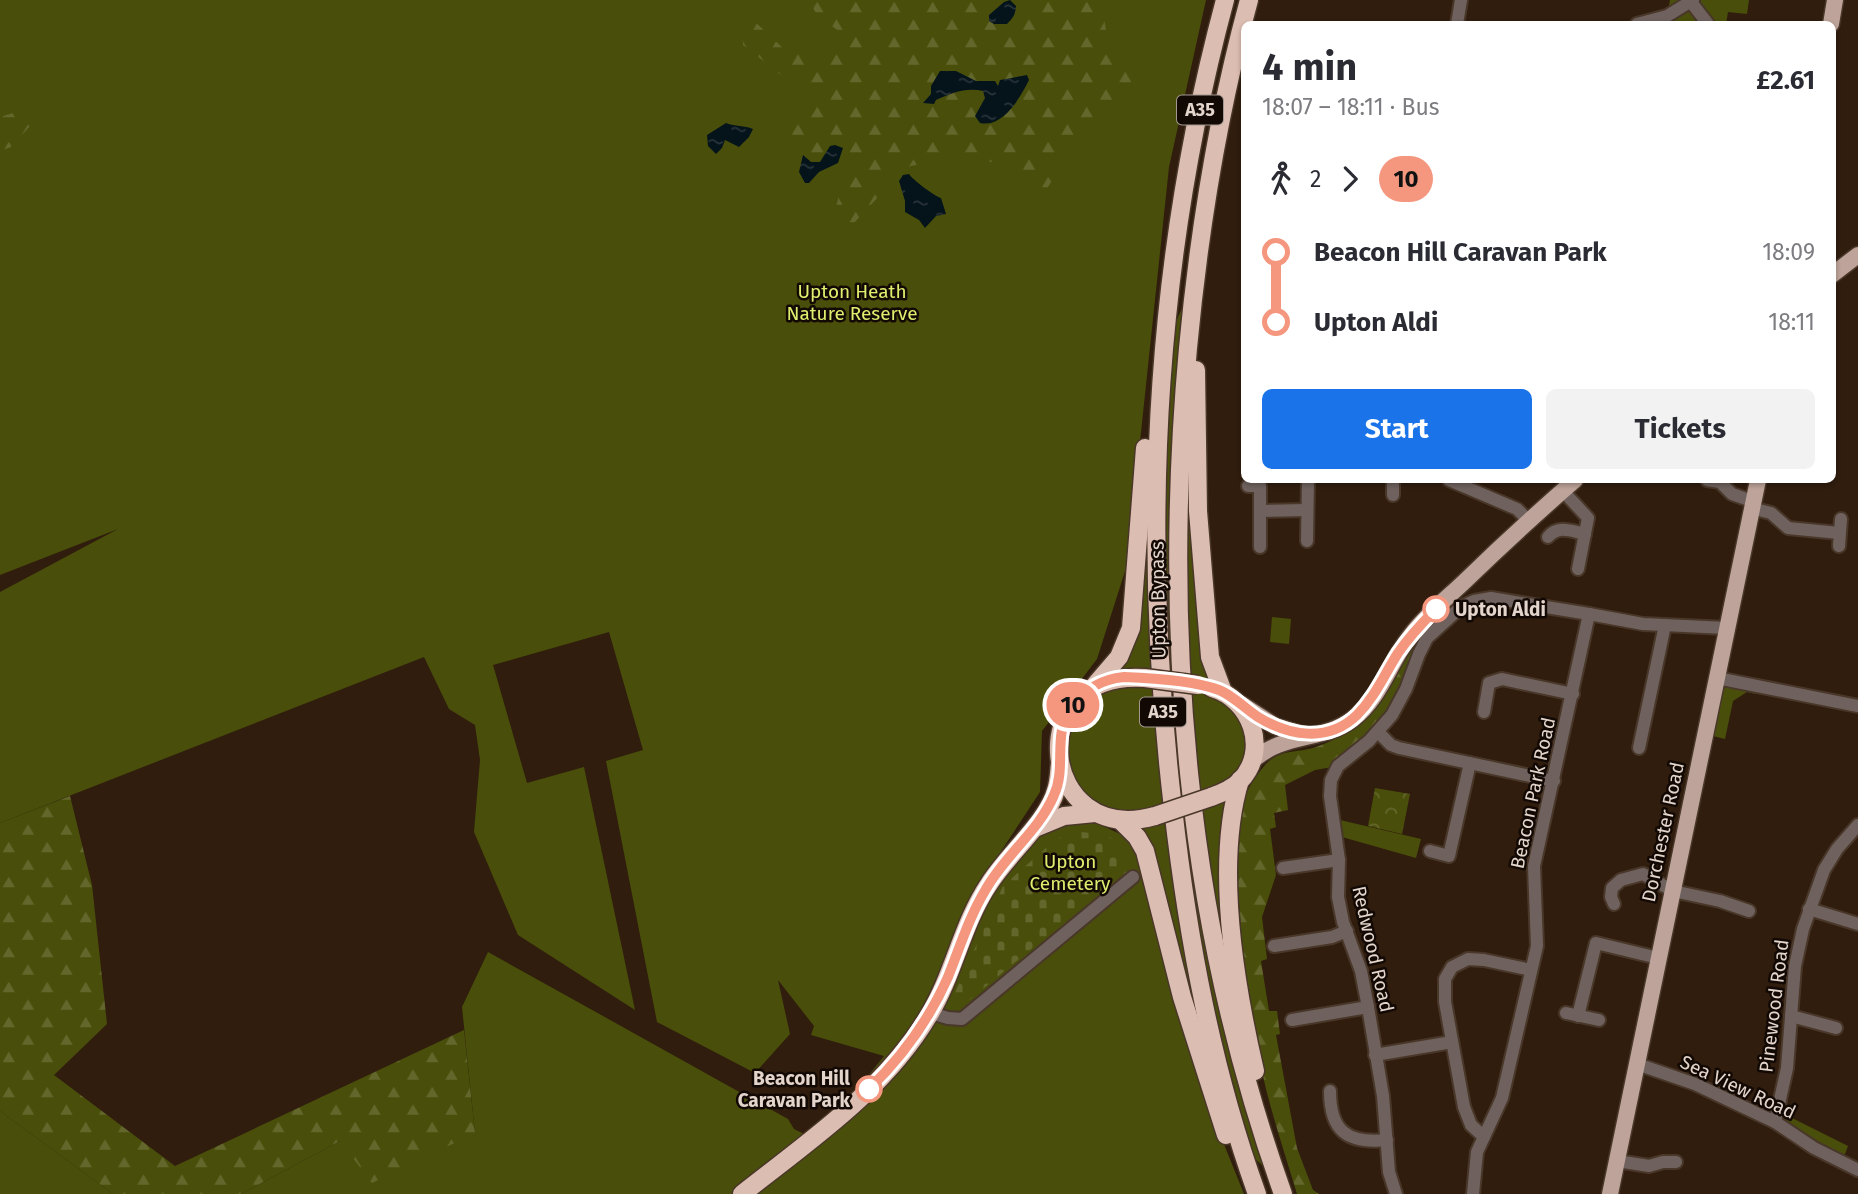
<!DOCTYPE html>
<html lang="en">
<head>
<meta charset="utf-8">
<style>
  body { margin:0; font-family:"Fira Sans",sans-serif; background:#f2f2f3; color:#2b2b33; height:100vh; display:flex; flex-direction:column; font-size:26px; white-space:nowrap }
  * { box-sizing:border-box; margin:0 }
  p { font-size:23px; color:#7c7c81 }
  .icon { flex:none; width:38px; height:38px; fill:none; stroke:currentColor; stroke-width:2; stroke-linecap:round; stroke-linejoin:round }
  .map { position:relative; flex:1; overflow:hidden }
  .side { position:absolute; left:1241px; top:21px; width:595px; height:462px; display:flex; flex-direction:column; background:#fff; border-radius:10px; box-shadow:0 2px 5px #0004 }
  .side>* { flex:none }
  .badge { padding:0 14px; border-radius:23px; font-size:24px; line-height:46px }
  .map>.badge { position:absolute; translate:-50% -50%; box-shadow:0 0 0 4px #fff }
  .legs { display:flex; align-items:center; gap:10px; height:77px; padding:0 21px; font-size:23px }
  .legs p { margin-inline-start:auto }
  .summary { display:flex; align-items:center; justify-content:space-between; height:119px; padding:0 21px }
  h1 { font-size:38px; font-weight:700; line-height:52px }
  .cta { display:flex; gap:14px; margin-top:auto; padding:14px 21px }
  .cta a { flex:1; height:80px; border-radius:10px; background:#1a73e8; color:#fff; font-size:28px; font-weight:700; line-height:80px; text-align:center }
  .cta a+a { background:#f2f2f3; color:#2b2b33 }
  ul { padding:0 21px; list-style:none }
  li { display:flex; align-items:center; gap:24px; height:70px; font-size:26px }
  li i { display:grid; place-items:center; width:10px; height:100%; margin:0 9px; background:currentColor }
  li i::after { content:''; width:18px; height:18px; margin:-9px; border:5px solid; border-radius:50%; background:#fff }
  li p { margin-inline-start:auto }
  li:first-child i { background:linear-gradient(#0000 50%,currentColor 0) }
  li:last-child i { background:linear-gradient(currentColor 50%,#0000 0) }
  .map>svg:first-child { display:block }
  .grass { fill:#494f0a }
  .forest { fill:url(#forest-firs) }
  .cemetery { fill:url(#cemetery-stones) }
  .park { fill:url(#park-crowns) }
  .water { fill:url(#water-ripples) }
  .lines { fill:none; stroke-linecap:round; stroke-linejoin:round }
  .minor-casing { stroke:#493729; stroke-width:16 }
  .major-casing { stroke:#493729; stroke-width:19 }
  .highway-casing { stroke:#493729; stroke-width:21 }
  .minor { stroke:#6f625e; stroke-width:12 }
  .major { stroke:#bda399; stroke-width:16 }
  .highway { stroke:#dcbdb1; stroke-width:18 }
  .highway-bridge-casing { stroke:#493729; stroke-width:21; stroke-linecap:butt }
  .highway-bridge { stroke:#dcbdb1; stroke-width:18 }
  .line-1-casing { stroke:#fff; stroke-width:16 }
  .line-1 { stroke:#f4977e; stroke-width:10 }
  .stop-1-dot { fill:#fff; stroke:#f4977e; stroke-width:3.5 }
  .labels { text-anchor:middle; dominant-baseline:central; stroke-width:5; stroke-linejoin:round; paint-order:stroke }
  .shield { fill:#120904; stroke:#a49890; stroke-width:2 }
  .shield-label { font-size:18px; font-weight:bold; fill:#e3d5cc }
  .park-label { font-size:19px; fill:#deee6e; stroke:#120904 }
  .street-label { font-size:19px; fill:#e3d5cc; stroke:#120904 }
  .stop-label { font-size:19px; font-weight:bold; fill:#e3d5cc; stroke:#120904; text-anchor:start }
</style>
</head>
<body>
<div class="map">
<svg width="1858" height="1194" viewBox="0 0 1858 1194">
  <defs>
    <pattern id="forest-firs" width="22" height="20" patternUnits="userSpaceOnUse" patternTransform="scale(1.75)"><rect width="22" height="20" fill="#494f0a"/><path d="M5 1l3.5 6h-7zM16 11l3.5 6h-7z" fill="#63672c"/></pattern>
    <pattern id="cemetery-stones" width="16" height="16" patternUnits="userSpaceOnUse" patternTransform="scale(1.75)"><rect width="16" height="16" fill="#494f0a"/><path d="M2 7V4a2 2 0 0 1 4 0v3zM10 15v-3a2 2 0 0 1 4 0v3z" fill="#63672c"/></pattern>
    <pattern id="park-crowns" width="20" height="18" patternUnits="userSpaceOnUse" patternTransform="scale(1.75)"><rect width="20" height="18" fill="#494f0a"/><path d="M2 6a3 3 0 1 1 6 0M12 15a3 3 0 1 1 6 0" fill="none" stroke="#63672c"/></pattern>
    <pattern id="water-ripples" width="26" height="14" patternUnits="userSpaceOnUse" patternTransform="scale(1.75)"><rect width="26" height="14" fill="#05131a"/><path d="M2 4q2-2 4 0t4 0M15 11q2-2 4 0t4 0" fill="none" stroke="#29343a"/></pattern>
  </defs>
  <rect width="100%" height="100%" fill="#301d0e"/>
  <g class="grass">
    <polygon points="0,0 1206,0 1169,167 1127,565 1097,659 1042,731 1040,792 994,862 948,949 954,952 909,1040 865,1083 864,1081 884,1056 811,1035 814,1026 778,980 790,1034 755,1073 657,1022 606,761 643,750 609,632 493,665 527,783 584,767 635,1010 518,935 474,832 480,760 475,725 449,709 424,657 0,823 0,592 118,529 0,575"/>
    <polygon points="1670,0 1749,0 1747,14 1728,12 1726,24 1637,24 1667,16"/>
    <polygon points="1182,308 1171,512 1170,613 1173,675 1165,674 1161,492 1173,329"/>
    <polygon points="1192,397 1214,682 1189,677 1186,495"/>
    <polygon points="1148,472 1153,672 1119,669"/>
    <polygon points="1272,617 1291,619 1289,644 1270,642"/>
    <polygon points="1119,684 1154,687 1165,805 1133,814 1100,807 1079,790 1063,745 1076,710"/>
    <polygon points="1734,686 1756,690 1756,694 1747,692 1733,701 1725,739 1713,736 1721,694 1725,687"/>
    <path d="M1191,692l16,2 29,15c3,9 10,21 11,31 3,32 -23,44 -48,54z"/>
    <polygon points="1229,798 1236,988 1219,925 1202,810"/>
    <polygon points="1188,815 1264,1156 1262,1165 1253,1157 1228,1075 1206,983 1179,819"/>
    <polygon points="1340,820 1421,839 1416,858 1342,837"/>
    <polygon points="1168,822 1223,1105 1138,829"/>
    <polygon points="1059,823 1096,823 1129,838 1146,876 1211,1112 1244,1194 241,1194 340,1141 475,1133 462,1007 488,952 788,1119 794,1129 816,1140 893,1079 934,1023 991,892 1037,839"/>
    <polygon points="0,1111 113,1194 0,1194"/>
    <polygon points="1778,1111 1848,1146 1842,1162 1775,1122"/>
  </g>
  <g class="forest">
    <path d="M808,0h313l-18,12 4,24 20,27 5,22 -9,17 -20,-1 -57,89c-18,-11 -38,-26 -60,-29 -31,-4 -63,1 -93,10l-13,24 -28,30 -23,6 21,-74 -10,-13 -11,1 -8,15 -32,-15 -3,-13c8,-17 18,-18 24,-34l-67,-53 -1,-19 11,-6 32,30 41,7 21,-20 -29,-21z"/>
    <polygon points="23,110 31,125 11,147 0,151 0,117"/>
    <path d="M1420,632l7,6 -35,77 -54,51 -23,4 -30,15 3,25 -14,3 2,14 -6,2 6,46 -14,42 5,42 -6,2 8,50h8l3,23 -4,1 21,113 16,42 6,4h-22c-12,-40 -26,-81 -35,-122 -12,-56 -19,-112 -23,-169 -2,-26 -6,-64 0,-90 3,-15 17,-39 28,-50 14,-14 32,-10 49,-16 59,-20 75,-67 104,-115z"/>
    <polygon points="70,796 92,885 107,1024 54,1075 175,1166 464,1030 475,1133 372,1183 340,1141 241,1194 113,1194 0,1111 0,823"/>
  </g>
  <polygon class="cemetery" points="1073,831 1106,835 1116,841 1119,859 1128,874 1078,910 955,1012 948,1008 1003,886 1055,840"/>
  <polygon class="park" points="1375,788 1410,794 1402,834 1368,826"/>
  <g class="water">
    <path d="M1010,0l6,6c0,8 -4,13 -9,18h-13l-5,-3v-6l15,-13z"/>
    <path d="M940,71h16l20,10h19l3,5 2,-6 27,-5 2,5c-9,18 -26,48 -49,43l-5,-7 10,-18 -2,-7c-16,-4 -32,2 -47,9l-2,4 -11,-1 8,-9v-8z"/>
    <path d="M726,123c10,4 18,2 27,6l-4,8 -10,10 -14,-7 -3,8 -6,6 -8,-8 -1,-11z"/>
    <polygon points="835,145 843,148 838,163 819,172 809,183 805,183 799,172 803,155 811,162 820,162 830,146"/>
    <path d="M909,174c3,5 25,22 32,24l5,16 -10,2 -11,12 -6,-8 -14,-8v-11l-6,-20 4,-6z"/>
  </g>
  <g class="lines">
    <defs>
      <g id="minor">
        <polyline points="1691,2 1708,24"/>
        <polyline points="1457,24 1461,0"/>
        <polyline points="1637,24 1667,16 1693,0"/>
        <polyline points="1449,480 1517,509 1528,520"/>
        <polyline points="1707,480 1720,482 1732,494 1752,501"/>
        <polyline points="1248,486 1260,486 1260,511"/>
        <polyline points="1562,490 1588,518 1578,569"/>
        <polyline points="1393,495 1393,480"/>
        <polyline points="1751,508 1771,513 1788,528 1839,533"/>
        <path d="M1548,537c10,-12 23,-6 37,-3"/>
        <polyline points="1307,541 1308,480"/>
        <polyline points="1839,546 1841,519"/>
        <polyline points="1260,547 1260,511 1307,510"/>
        <polyline points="1717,678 1858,706"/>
        <polyline points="1484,712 1489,683 1502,679 1573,694"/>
        <polyline points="1378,732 1391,745 1399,748 1554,781"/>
        <polyline points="1639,748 1665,625"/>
        <polyline points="1430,851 1449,856 1470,763"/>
        <polyline points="1283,868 1339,860"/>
        <polyline points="1614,904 1611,897 1612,888 1621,880 1643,874 1673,891 1720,901 1749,911"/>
        <polyline points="1809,909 1858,924"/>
        <polyline points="1274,946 1332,937 1347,931"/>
        <polyline points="931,1013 948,1018 962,1019 1133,877"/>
        <polyline points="1566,1013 1599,1020"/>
        <polyline points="1578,1016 1596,943 1658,958"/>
        <polyline points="1791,1016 1836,1028"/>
        <polyline points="1292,1020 1368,1007"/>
        <polyline points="1375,1055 1452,1042"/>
        <polyline points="1637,1064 1695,1084 1775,1122 1814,1148 1858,1170"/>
        <path d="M1330,1091c0,40 17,53 57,49"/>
        <polyline points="1775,1122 1787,1068 1795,966 1803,929 1824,870 1837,849 1858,825"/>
        <polyline points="1484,1137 1471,1125 1464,1107 1445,1002 1445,979 1452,967 1468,959 1484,960 1531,970"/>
        <polyline points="1617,1161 1649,1166 1663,1162 1676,1162"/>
        <polyline points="1396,1194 1389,1172 1383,1096 1368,1007 1361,971 1343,922 1338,897 1339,860 1330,796 1331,780 1338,766 1369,741 1392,715 1406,689 1419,654 1427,638 1461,607 1474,601 1491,598 1589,614"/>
        <polyline points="1473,1194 1477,1152 1502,1098 1537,946 1534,866 1589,614 1643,624 1726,628"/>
      </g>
      <g id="major">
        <polyline points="1831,24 1835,0"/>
        <polyline points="1832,275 1858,255"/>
        <polyline points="1241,704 1275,726 1304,735"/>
        <path d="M1251,762c32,-30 71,-20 102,-43 28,-21 37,-58 58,-84 15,-20 35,-36 53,-53 36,-35 73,-69 111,-102"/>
        <polyline points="1610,1194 1758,480"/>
      </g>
      <g id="highway">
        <path d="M1225,0c-71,264 -84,538 -52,808 15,132 39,261 84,386"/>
        <path d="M1249,0c-31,113 -50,231 -61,348 -26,284 -2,576 95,846"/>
        <polyline points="1196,370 1198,511 1210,657 1223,692"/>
        <path d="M1145,678c-126,-9 -106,170 10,138"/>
        <polyline points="1095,685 1119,657 1131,628 1145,448"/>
        <path d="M1240,780c-26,85 -5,205 15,291"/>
        <path d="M1211,797c11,-4 21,-8 29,-16 30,-31 11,-82 -28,-93"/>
        <polyline points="1120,820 1137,837 1145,851 1182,997 1226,1135"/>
        <polyline points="1035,828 1064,816 1095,813"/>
        <path d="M742,1194c67,-53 143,-104 187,-179 25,-41 33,-91 60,-131 18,-29 59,-63 67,-94 3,-9 3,-18 4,-27"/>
      </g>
    </defs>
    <use href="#minor" class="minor-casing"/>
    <use href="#major" class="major-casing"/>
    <use href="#highway" class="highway-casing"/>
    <use href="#minor" class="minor"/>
    <use href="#major" class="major"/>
    <use href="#highway" class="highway"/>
    <defs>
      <g id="highway-bridge">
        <polyline points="1145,678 1198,685"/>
        <polyline points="1155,816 1211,797"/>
      </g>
    </defs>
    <use href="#highway-bridge" class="highway-bridge-casing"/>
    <use href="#highway-bridge" class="highway-bridge"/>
  </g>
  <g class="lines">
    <defs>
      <path id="line-1" d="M869,1089c34,-33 60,-69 79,-112 12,-30 21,-60 38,-88 19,-34 53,-58 68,-94 13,-28 -2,-60 17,-87 12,-18 31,-29 53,-31 28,1 68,3 95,13 15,6 26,19 39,27 31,19 70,26 99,-2 18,-18 27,-40 41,-62 11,-16 24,-30 38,-44"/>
    </defs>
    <use href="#line-1" class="line-1-casing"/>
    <use href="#line-1" class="line-1"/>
  </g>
  <g class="stop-1-dot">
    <circle cx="1436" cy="609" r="12"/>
    <circle cx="869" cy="1089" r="12"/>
  </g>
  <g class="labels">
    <g class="shield">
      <rect x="1177" y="95.5" width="46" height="29" rx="5"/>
      <rect x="1140" y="697.5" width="46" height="29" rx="5"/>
    </g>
    <g class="shield-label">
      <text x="1200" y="110">A35</text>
      <text x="1163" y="712">A35</text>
    </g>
    <g class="park-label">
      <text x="852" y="291">Upton Heath<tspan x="852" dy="22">Nature Reserve</tspan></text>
      <text x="1070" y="861">Upton<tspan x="1070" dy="22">Cemetery</tspan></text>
    </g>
    <g class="street-label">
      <text transform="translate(1158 600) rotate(-91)">Upton Bypass</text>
      <text transform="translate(1533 793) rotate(-78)">Beacon Park Road</text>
      <text transform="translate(1663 832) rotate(-78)">Dorchester Road</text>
      <text transform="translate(1373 949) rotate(77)">Redwood Road</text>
      <text transform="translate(1774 1006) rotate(-83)">Pinewood Road</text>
      <text transform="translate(1738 1087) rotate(25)">Sea View Road</text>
    </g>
    <g class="stop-label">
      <text x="1455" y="609">Upton Aldi</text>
      <text x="850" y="1078" text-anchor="end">Beacon Hill<tspan x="850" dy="22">Caravan Park</tspan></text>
    </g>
  </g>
</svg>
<b class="badge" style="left:1073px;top:705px;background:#f4977e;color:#111">10</b>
<section class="side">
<div class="summary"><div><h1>4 min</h1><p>18:07 – 18:11 · Bus</p></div><b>£2.61</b></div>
<div class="legs"><svg class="icon" aria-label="walk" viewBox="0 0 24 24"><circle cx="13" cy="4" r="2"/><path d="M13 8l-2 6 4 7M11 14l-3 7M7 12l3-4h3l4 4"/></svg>2<svg class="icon" aria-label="forward" viewBox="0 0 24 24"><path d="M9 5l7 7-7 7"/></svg><b class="badge" style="background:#f4977e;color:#111">10</b></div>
<ul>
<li><i style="color:#f4977e"></i><b>Beacon Hill Caravan Park</b><p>18:09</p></li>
<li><i style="color:#f4977e"></i><b>Upton Aldi</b><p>18:11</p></li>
</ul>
<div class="cta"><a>Start</a><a>Tickets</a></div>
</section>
</div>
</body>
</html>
